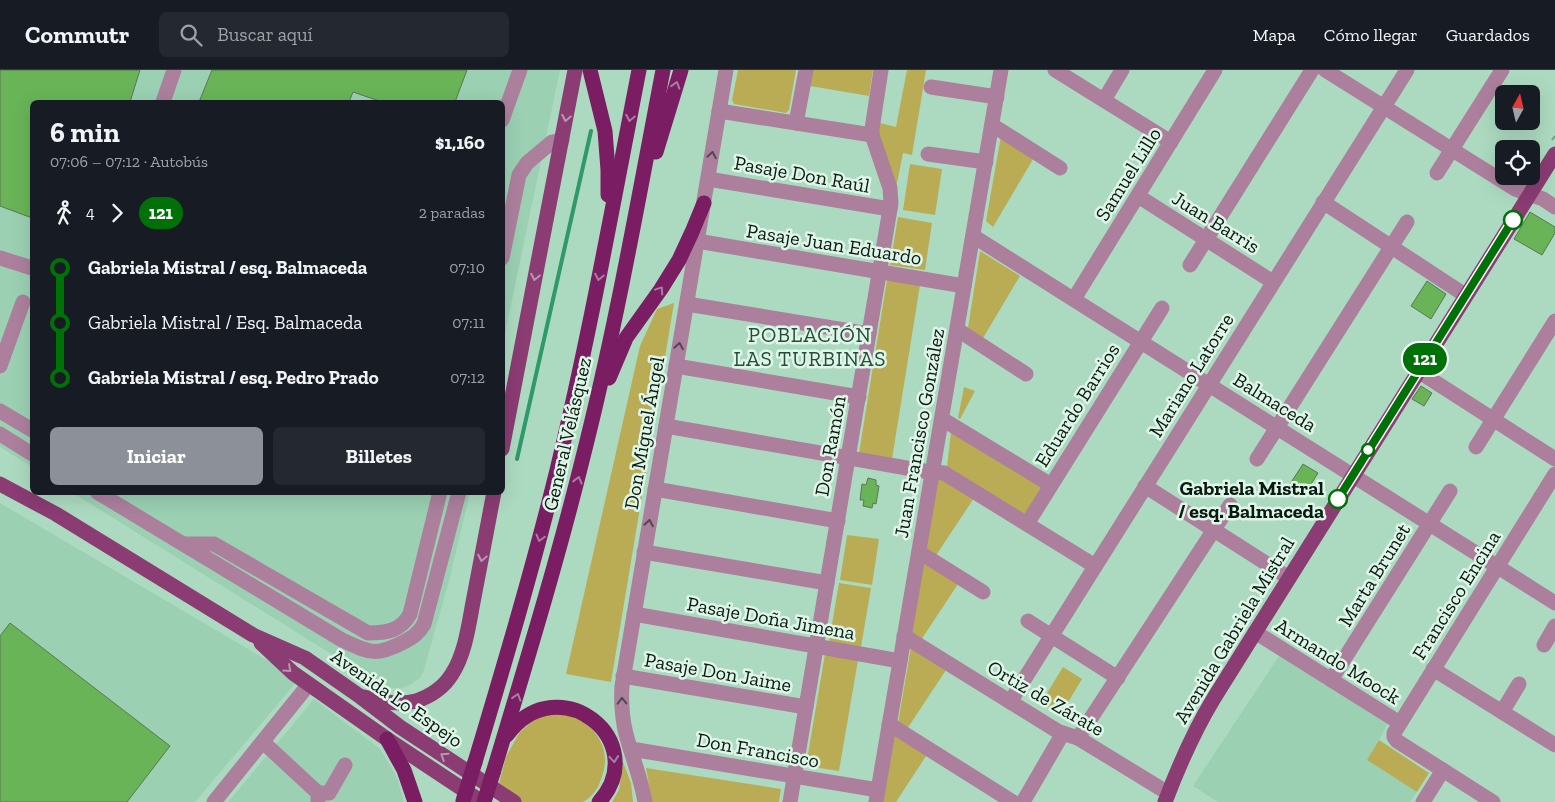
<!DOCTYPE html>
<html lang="es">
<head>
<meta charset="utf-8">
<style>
  body { margin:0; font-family:"Zilla Slab",serif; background:#242831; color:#f1f3f6; height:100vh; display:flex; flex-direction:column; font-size:19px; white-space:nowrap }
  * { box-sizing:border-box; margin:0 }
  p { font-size:16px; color:#9ea1a6 }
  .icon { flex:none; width:28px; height:28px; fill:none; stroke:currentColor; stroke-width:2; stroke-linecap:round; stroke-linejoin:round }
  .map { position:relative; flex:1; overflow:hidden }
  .drawer { position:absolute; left:30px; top:30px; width:475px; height:395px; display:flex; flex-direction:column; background:#171b24; border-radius:8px; box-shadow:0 5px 20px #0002 }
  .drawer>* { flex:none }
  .badge { padding:0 10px; border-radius:16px; font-size:18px; line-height:32px }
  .needle { width:32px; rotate:8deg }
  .fabs { position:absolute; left:1495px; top:15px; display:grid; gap:10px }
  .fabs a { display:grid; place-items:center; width:45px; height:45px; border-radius:8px; background:#171b24; box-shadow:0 5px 20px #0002; font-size:25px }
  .map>.badge { position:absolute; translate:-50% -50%; box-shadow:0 0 0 2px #fff }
  .legs { display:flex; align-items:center; gap:8px; height:55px; padding:0 20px; font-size:16px }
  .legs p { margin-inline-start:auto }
  .overview { display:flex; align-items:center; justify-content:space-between; height:85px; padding:0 20px }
  h1 { font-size:28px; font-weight:700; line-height:38px }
  .action { display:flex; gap:10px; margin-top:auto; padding:10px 20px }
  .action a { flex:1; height:58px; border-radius:8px; background:#8c9099; color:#fff; font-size:20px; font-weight:700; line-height:58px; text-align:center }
  .action a+a { background:#242831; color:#f1f3f6 }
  ul { padding:0 20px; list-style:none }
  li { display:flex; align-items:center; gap:18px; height:55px; font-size:19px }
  li i { display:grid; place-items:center; width:8px; height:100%; margin:0 6px; background:currentColor }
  li i::after { content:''; width:12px; height:12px; margin:-6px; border:4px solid; border-radius:50%; background:#171b24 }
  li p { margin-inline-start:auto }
  li:first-child i { background:linear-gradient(#0000 50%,currentColor 0) }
  li:last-child i { background:linear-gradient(currentColor 50%,#0000 0) }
  header { display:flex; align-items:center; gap:30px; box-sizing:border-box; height:70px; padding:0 25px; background:#171b24; border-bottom:1px solid #363941 }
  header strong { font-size:24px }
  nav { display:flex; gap:28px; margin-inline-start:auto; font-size:18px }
  .search { width:350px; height:45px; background:#242831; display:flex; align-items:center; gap:12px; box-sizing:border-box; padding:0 18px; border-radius:8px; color:#9ea1a6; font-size:19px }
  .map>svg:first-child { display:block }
  .built { fill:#9bd0b3 }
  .green { fill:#baac54 }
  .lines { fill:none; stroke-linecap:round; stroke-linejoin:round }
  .stream { stroke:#30996a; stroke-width:4 }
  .building { fill:#68b457; stroke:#5c7756 }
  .path { stroke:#779b87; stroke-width:2; stroke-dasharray:5 2.5; stroke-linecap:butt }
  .minor { stroke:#ac809d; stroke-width:15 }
  .major { stroke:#8a3c73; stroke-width:15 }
  .highway { stroke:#7b1d63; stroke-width:15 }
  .highway-bridge { stroke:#7b1d63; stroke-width:15 }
  .oneway { stroke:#a87e9e }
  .oneway2 { stroke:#b498ad }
  .oneway3 { stroke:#524850 }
  .line-1-casing { stroke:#fff; stroke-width:11 }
  .line-1 { stroke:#007106; stroke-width:8 }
  .stop-1-dot { fill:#fff; stroke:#007106; stroke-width:2.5 }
  .labels { text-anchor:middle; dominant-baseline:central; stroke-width:5; stroke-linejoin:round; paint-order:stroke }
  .street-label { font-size:20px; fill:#091a11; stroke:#def5e7 }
  .stop-label { font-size:20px; font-weight:bold; fill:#091a11; stroke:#def5e7; text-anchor:end }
  .neighbourhood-label { font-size:21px; letter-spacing:1px; fill:#244e39; stroke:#def5e7 }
</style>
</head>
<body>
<header>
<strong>Commutr</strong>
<div class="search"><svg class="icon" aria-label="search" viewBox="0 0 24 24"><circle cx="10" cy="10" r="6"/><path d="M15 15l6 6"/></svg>Buscar aquí</div>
<nav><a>Mapa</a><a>Cómo llegar</a><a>Guardados</a></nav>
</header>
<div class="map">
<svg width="1555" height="732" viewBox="0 0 1555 732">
  <rect width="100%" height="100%" fill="#acdac0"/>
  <g class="built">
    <polygon points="0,0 560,0 503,273 502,32 32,32 32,397 0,377"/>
    <polygon points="73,423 470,423 449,511 423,603 420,608 410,615 399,619 387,617 381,615"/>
    <polygon points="0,433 299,609 195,732 0,732"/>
    <polygon points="1279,586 1388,653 1379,670 1367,690 1417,722 1410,732 1218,732 1193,716"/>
    <polygon points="314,629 380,679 394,702 399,714 404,732 228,732"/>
  </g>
  <g class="green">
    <polygon points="738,0 796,0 789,40 786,43 734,34 732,30"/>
    <polygon points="813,0 873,0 869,26 810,16"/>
    <polygon points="907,0 926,0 912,85 903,83 896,118 877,70 880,53 896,57"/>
    <polygon points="1001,66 1035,86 993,157 986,151"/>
    <polygon points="910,94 942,99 935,145 903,140"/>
    <polygon points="898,147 932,153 925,200 890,195"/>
    <polygon points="980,181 1020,206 983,268 968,258"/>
    <polygon points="887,210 920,215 892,389 859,383"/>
    <polygon points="674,233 611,612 566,604 640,276 657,239"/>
    <polygon points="964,317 975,321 960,349 958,348"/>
    <polygon points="951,362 1042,416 1024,447 947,397"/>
    <polygon points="938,405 974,428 935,487 926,481"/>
    <polygon points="847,465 879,469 872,515 840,510"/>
    <polygon points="924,488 960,511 921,570 912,564"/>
    <polygon points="839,513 871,518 861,577 829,572"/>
    <polygon points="911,577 946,600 907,659 898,653"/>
    <polygon points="825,584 858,590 839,701 806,696"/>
    <polygon points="1063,597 1082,609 1061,644 1041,633"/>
    <path d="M557,642c6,2 13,2 19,4 3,2 6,5 9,7 20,16 25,36 15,59 -2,7 -10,17 -17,20h-62l-23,-15 8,-30 13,-24 17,-15z"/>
    <polygon points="893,660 928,683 896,732 881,732"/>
    <polygon points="1379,670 1429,703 1417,722 1367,690"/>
    <polygon points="623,692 631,713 633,732 612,732 619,720"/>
    <polygon points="646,698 781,719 779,732 652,732"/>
  </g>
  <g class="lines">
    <polyline class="stream" points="517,389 591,61"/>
  </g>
  <g class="building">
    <polygon points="0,0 140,0 130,32 32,32 32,148 0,136"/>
    <polygon points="212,0 467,0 455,32 382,32 353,22 349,32 199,32"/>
    <polygon points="1530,142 1555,157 1555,163 1542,185 1514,169"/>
    <polygon points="1427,211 1446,224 1431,249 1411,236"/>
    <polygon points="1421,316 1432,323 1424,336 1412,329"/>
    <polygon points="1303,394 1318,403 1303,427 1288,417"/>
    <polygon points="868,408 876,410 876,415 879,416 876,434 873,433 872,438 863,436 864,430 860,430 862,414 866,415"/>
    <polygon points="10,553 170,676 127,732 0,732 0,566"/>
  </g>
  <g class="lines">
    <polyline class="path" points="1552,70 1555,66"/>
    <g class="minor">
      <polyline points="1055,0 1171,72"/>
      <polyline points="1325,0 1515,119 1543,129 1555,137"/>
      <polyline points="931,17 997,27"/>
      <polyline points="1104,30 1122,0"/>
      <polyline points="163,32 174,0"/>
      <polyline points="719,41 872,65"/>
      <polyline points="502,50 520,0"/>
      <polyline points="796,53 806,0"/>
      <polyline points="992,55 1060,98"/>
      <polyline points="928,84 986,92"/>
      <polyline points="1437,103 1502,0"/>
      <polyline points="708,109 890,139"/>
      <polyline points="1138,126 1273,212"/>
      <polyline points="1323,132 1465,225"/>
      <polyline points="973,166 1555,533"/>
      <polyline points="697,171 964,216"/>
      <polyline points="0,188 32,198"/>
      <polyline points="502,188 519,105 527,93 552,72 562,70"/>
      <polyline points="1190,195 1312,0"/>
      <polyline points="1074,229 1215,0"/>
      <polyline points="687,234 869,264"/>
      <polyline points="958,260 1026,304"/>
      <polyline points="0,296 23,232"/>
      <polyline points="676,296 859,327"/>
      <polyline points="1418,301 1555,389"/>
      <polyline points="0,341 32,360"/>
      <polyline points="942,349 1051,415"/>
      <polyline points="666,356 924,401 944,403 1095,496"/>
      <polyline points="0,364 32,384"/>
      <polyline points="1476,377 1555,251"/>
      <polyline points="1257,389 1407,152"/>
      <polyline points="1145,416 1289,508"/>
      <polyline points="655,419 838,451"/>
      <path d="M97,422l245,148c29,13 32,17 62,2 9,-5 15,-9 20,-18l35,-132"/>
      <polyline points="1027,454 1162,238"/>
      <path d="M184,474h30l154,89c18,0 33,-2 42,-19l30,-122"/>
      <polyline points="644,482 827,513"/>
      <polyline points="919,482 983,522"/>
      <polyline points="634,544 900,591"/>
      <polyline points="1028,551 1118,608"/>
      <polyline points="1255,562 1400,653"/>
      <polyline points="904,566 1059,662 1078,668 1168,723"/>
      <polyline points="1544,575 1555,556"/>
      <polyline points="1433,599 1555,675"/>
      <polyline points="623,606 806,637"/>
      <polyline points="1331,610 1450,421"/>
      <polyline points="1010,632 1407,0"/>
      <polyline points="1502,642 1519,614"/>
      <polyline points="889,654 1013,732"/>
      <polyline points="1078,668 1230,435"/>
      <polyline points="263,672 318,723 318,732"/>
      <polyline points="631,679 878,720"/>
      <polyline points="318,723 329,723 345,695"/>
      <polyline points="214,732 309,614"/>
      <path d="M645,732c-4,-24 -13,-45 -19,-68 -4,-16 -5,-32 -4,-48l104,-616"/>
      <polyline points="790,732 891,133 890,118 872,65 872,59 881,0"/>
      <polyline points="876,732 1001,0"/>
      <polyline points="1023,732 1063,663"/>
      <polyline points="1423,732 1443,700"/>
      <polyline points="1493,732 1397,671 1394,667 1394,663 1555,404"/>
    </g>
    <g class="major">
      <polyline points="502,379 575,0"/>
      <polyline points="0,414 56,444 253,565 305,588 358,625 400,657 514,732"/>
      <polyline points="261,573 293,603 387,669 482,732"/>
      <path d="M364,627c17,4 34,9 52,4 15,-5 28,-14 36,-27 14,-22 17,-52 22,-77 7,-35 13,-70 20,-105"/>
      <path d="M1165,732c14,-37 29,-71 49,-104l341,-544"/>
    </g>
    <g class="highway">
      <polyline points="590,0 605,61 608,100 608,125"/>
      <polyline points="656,82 681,0"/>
      <polyline points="609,308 626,268 661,219 679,190 692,162 704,133"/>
      <path d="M507,665c52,-70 146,7 92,67"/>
      <polyline points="387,669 404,700 415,732"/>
      <path d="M475,692c29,-97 58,-194 82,-292 32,-132 56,-266 82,-400"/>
      <path d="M493,703c31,-103 63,-207 89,-312 33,-129 56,-260 81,-391"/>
    </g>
    <g class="highway-bridge">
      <polyline points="463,731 475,692"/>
      <polyline points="484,732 493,703"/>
    </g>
  </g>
  <defs><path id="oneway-chevron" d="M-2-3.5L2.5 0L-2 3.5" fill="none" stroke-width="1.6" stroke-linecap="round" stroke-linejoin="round" transform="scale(1.25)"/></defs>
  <g class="oneway">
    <use href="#oneway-chevron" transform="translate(676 15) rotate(-73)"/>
    <use href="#oneway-chevron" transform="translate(630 48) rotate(101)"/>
    <use href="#oneway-chevron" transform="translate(599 207) rotate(101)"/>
    <use href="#oneway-chevron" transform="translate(660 220) rotate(-56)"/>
    <use href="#oneway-chevron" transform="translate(578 410) rotate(-76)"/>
    <use href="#oneway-chevron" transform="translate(540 468) rotate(105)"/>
    <use href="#oneway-chevron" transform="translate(517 627) rotate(-73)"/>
    <use href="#oneway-chevron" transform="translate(614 689) rotate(85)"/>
  </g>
  <g class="oneway2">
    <use href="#oneway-chevron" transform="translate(566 48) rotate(101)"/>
    <use href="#oneway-chevron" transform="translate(535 207) rotate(101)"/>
    <use href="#oneway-chevron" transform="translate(482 488) rotate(101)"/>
    <use href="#oneway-chevron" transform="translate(288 599) rotate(42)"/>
    <use href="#oneway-chevron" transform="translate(444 686) rotate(-147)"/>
  </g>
  <g class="oneway3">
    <use href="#oneway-chevron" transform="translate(712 85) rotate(-80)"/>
    <use href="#oneway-chevron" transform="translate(679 276) rotate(-80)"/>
    <use href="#oneway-chevron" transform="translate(649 453) rotate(-80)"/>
    <use href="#oneway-chevron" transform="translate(622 631) rotate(-91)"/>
  </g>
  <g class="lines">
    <defs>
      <polyline id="line-1" points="1338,429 1513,150"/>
    </defs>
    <use href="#line-1" class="line-1-casing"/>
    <use href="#line-1" class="line-1"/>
  </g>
  <g class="stop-1-dot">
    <circle cx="1513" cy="150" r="9"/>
    <circle cx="1368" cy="380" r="6"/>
    <circle cx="1338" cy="429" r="9"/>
  </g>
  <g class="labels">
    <g class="street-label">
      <text transform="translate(802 104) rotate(10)">Pasaje Don Raúl</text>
      <text transform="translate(1128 104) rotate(-58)">Samuel Lillo</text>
      <text transform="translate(1216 152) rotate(32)">Juan Barris</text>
      <text transform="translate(834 174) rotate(9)">Pasaje Juan Eduardo</text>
      <text transform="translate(1191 305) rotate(-58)">Mariano Latorre</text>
      <text transform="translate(1275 332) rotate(32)">Balmaceda</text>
      <text transform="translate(1077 335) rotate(-58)">Eduardo Barrios</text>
      <text transform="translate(644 363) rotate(-80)">Don Miguel Ángel</text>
      <text transform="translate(919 363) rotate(-80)">Juan Francisco González</text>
      <text transform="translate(567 364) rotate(-77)">General Velásquez</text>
      <text transform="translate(830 376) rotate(-80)">Don Ramón</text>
      <text transform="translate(1374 505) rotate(-58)">Marta Brunet</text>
      <text transform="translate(1456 525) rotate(-58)">Francisco Encina</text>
      <text transform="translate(771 548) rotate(10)">Pasaje Doña Jimena</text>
      <text transform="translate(1234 560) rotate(-59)">Avenida Gabriela Mistral</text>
      <text transform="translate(1338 591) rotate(32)">Armando Moock</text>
      <text transform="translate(718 602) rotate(10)">Pasaje Don Jaime</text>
      <text transform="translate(397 628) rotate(35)">Avenida Lo Espejo</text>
      <text transform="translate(1046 628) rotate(30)">Ortiz de Zárate</text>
      <text transform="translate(758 680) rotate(10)">Don Francisco</text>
    </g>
    <g class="stop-label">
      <text x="1324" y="418">Gabriela Mistral<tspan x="1324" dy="23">/ esq. Balmaceda</tspan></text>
    </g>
    <g class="neighbourhood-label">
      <text x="810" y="264">POBLACIÓN<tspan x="810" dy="24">LAS TURBINAS</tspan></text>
    </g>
  </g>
</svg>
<div class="fabs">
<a><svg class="needle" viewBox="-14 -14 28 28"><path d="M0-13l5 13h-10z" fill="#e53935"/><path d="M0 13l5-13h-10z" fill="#9ea1a6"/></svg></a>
<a><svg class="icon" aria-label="locate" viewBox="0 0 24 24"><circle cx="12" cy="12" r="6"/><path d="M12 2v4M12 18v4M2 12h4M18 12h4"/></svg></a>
</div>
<b class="badge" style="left:1425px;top:289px;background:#007106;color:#fff">121</b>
<section class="drawer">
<div class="overview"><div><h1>6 min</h1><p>07:06 – 07:12 · Autobús</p></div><b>$1,160</b></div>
<div class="legs"><svg class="icon" aria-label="walk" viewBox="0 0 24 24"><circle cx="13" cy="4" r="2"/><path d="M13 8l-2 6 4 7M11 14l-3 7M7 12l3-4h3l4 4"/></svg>4<svg class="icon" aria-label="forward" viewBox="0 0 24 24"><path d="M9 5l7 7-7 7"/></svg><b class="badge" style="background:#007106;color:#fff">121</b><p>2 paradas</p></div>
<ul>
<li><i style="color:#007106"></i><b>Gabriela Mistral / esq. Balmaceda</b><p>07:10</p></li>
<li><i style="color:#007106"></i><span>Gabriela Mistral / Esq. Balmaceda</span><p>07:11</p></li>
<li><i style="color:#007106"></i><b>Gabriela Mistral / esq. Pedro Prado</b><p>07:12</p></li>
</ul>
<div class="action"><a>Iniciar</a><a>Billetes</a></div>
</section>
</div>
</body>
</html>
